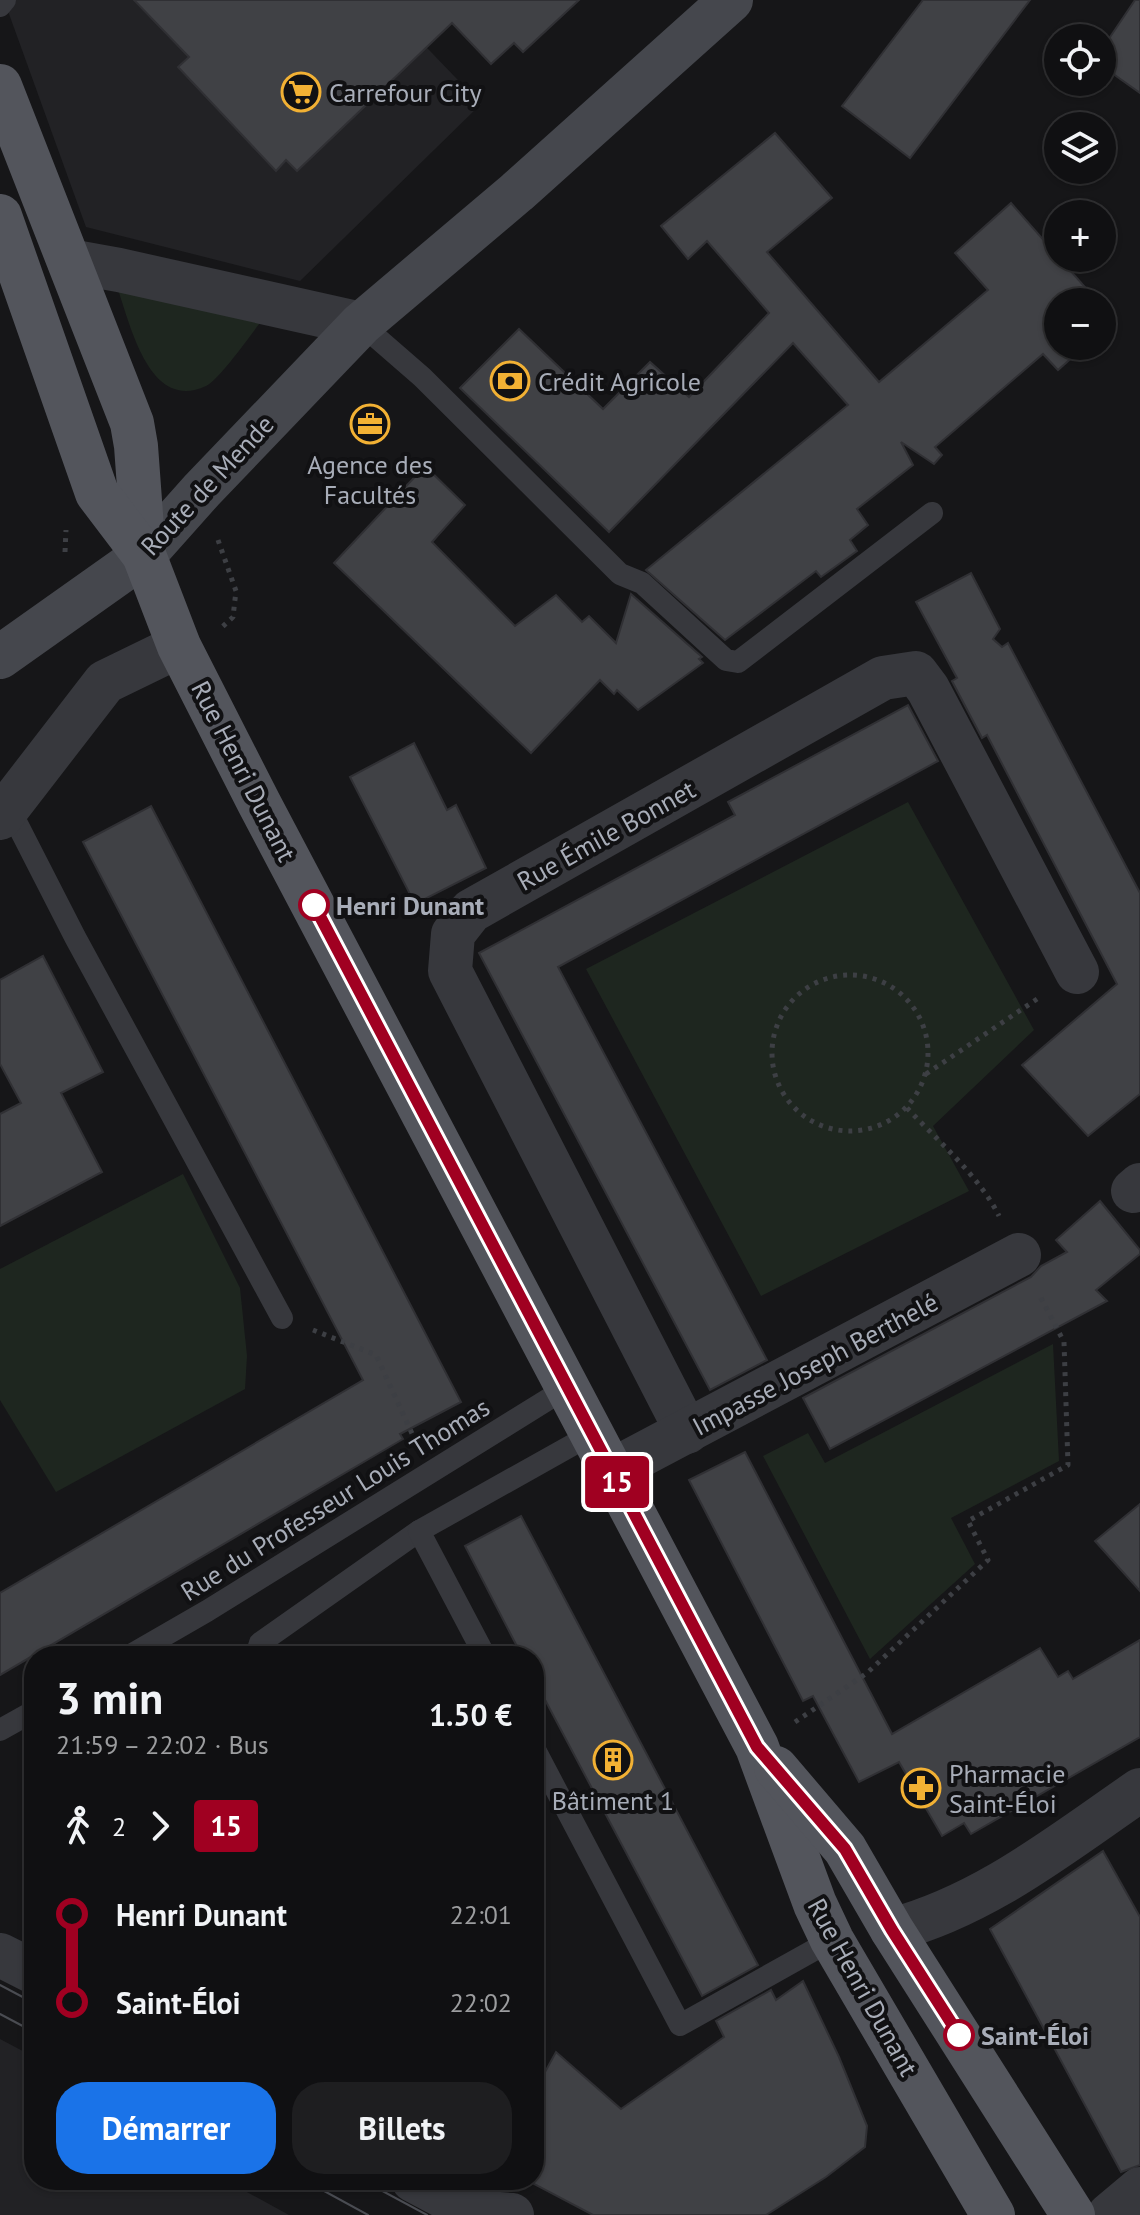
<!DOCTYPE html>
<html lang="fr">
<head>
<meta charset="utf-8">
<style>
  body { margin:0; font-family:"PT Sans",sans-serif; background:#1e1e20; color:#f1f3f6; height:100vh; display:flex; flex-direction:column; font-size:30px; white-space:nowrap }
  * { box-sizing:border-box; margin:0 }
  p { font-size:26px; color:#9c9d9f }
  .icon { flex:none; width:44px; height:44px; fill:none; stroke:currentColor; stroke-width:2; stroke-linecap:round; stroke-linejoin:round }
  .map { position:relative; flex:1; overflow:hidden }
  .drawer { position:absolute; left:24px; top:1646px; width:520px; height:544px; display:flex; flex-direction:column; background:#101012; border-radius:32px; box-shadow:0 2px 6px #0004,0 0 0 2px #303032 }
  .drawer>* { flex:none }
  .badge { padding:0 16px; border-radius:6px; font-size:28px; line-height:52px }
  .controls { position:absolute; left:1044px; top:24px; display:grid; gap:16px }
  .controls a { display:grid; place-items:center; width:72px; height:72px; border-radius:50%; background:#101012; box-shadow:0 2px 6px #0004,0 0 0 2px #303032; font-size:40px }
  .map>.badge { position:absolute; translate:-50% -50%; box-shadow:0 0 0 4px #fff }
  .legs { display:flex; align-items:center; gap:12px; height:88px; padding:0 32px; font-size:26px }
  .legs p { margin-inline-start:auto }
  .head { display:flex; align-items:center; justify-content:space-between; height:136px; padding:0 32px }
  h1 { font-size:44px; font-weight:700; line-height:60px }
  .action { display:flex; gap:16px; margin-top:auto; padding:16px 32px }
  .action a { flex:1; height:92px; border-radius:32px; background:#1a73e8; color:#fff; font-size:32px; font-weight:700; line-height:92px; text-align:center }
  .action a+a { background:#1e1e20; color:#f1f3f6 }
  ul { padding:0 32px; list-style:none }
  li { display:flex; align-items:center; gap:28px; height:88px; font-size:30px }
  li i { display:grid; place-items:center; width:12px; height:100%; margin:0 10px; background:currentColor }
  li i::after { content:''; width:20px; height:20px; margin:-10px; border:6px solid; border-radius:50%; background:#101012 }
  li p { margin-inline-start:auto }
  li:first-child i { background:linear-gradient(#0000 50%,currentColor 0) }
  li:last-child i { background:linear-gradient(currentColor 50%,#0000 0) }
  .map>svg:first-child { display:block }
  .built { fill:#222225 }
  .green { fill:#1e261f }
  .building { fill:#404145; stroke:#303034; stroke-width:2 }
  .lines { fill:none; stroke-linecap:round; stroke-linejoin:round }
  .path { stroke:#3d3f44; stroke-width:5; stroke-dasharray:4 6; stroke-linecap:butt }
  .lane { stroke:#37383d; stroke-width:22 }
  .street { stroke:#37383d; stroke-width:44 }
  .secondary { stroke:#45474d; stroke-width:44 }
  .primary { stroke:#53555c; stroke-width:44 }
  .tram { stroke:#4a4c52; stroke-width:2 }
  .line-1-casing { stroke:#fff; stroke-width:18 }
  .line-1 { stroke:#a00021; stroke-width:12 }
  .stop-1-dot { fill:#fff; stroke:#a00021; stroke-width:4 }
  .labels { text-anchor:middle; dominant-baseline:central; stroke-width:8; stroke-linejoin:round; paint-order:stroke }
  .poi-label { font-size:26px; fill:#a8adb8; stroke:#111113; text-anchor:start }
  .street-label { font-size:26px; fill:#a8adb8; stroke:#111113 }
  .stop-label { font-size:26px; font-weight:bold; fill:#a8adb8; stroke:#111113; text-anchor:start }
</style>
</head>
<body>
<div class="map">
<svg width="1140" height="2215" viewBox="0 0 1140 2215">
  <rect width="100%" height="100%" fill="#161618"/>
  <g class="built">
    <polygon points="4,0 381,0 481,104 300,281 86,227"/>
    <polygon points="0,2039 34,2057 34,2180 225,2180 289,2215 0,2215"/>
  </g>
  <g class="green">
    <path d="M116,284l147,35c-12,15 -43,60 -57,67 -58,27 -76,-64 -90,-102z"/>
    <polygon points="908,802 1034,1030 933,1126 969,1191 761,1296 586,969"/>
    <polygon points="183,1174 240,1288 247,1356 245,1389 56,1492 0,1400 0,1269"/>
    <polygon points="1053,1344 1059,1461 951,1518 975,1564 870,1659 763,1456 808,1433 825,1463"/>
  </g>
  <g class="building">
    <polygon points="134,0 579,0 523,52 514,43 491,64 452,23 297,171 286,160 276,171 178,67 189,57"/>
    <polygon points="923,0 1030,0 910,158 842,106"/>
    <polygon points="1135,0 1140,0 1140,93 1102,66 1102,49"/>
    <polygon points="775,133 832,198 767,252 879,382 988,290 955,253 1011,203 1098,302 1058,302 1058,346 1085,346 1058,370 1043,354 935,447 942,455 934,464 901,442 913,465 857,509 868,525 850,540 857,551 821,577 816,571 725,640 646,570 848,405 793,343 609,532 460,388 519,329 603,409 650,362 689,397 769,313 707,241 688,259 661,226"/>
    <polygon points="1102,307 1114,321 1102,331"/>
    <polygon points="425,466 465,505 432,542 515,626 556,595 582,622 589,616 616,643 631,594 702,657 699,659 703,663 638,710 617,690 614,694 600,680 531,753 334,563"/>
    <polygon points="971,573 1000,629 993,639 1002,647 1008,643 1140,893 1140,1094 1088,1136 1022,1065 1117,984 987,735 982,738 952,681 957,678 916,602"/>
    <polygon points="908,705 938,761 558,967 767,1360 710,1390 479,953 735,815 728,802"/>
    <polygon points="414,743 447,810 456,805 486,868 415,904 350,777"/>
    <polygon points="151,806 461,1402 400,1434 403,1439 0,1675 0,1593 363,1380 83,842"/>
    <polygon points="43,956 103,1072 61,1093 102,1172 0,1226 0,1114 21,1103 0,1064 0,980"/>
    <polygon points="1100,1201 1140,1250 1140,1254 1096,1290 1107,1301 830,1449 803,1398 1031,1277 1041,1266 1067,1252 1056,1240"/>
    <polygon points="745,1452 892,1734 1040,1648 1058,1677 1068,1671 1073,1679 1140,1640 1140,1737 971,1834 964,1823 942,1836 899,1762 859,1782 813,1696 803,1701 689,1480"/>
    <polygon points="1140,1504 1140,1591 1095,1541"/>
    <polygon points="521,1516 758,1965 702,1996 534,1679 534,1656 522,1656 465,1546"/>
    <polygon points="1103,1851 1140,1917 1140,2165 1121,2172 990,1929"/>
    <polygon points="803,1981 839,2057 867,2126 865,2147 826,2177 766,2215 593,2215 534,2184 534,2092 556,2052 621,2109 724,2037 716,2021 771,1990 776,2000"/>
  </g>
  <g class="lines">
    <g class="path">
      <polyline points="218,540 236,591 233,617 220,629"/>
      <polyline points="65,552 66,530"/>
      <circle cx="850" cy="1053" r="78"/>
      <polyline points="926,1074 1040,997"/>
      <path d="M907,1108c30,32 73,69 92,108"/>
      <polyline points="313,1330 376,1355 415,1440"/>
      <polyline points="795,1722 867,1673 988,1560 968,1521 1068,1465 1064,1342 1040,1296"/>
    </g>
    <g class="lane">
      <polyline points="0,6 5,0"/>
      <polyline points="361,324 422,377 620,574 642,583 726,660 738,662 932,513"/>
      <polyline points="9,808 75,937 282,1318"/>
      <polyline points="129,1656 207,1611 568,1387"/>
      <polyline points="256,1656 260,1643 419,1531"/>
      <polyline points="485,1656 419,1531 592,1434"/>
      <polyline points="0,1730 34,1711"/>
      <polyline points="534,1748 680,2025 832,1940"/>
    </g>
    <g class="street">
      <polyline points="69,261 119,270 361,324"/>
      <polyline points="0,818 105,682 179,646"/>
      <polyline points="1133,1191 1140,1185"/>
      <polyline points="687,1432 450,971 453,934 471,911 883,678 916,673 928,689 1077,972"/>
      <polyline points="611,1471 1019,1255"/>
      <path d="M892,1930c94,-25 169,-86 248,-140"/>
      <polyline points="0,1955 34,1972"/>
      <polyline points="413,2180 473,2212 512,2215"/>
      <polyline points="1109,2215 1140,2189"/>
    </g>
    <polyline class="secondary" points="0,657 144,555 202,490 361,324 517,192 731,0"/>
    <g class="primary">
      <polyline points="0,86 132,423 136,446 144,555"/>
      <polyline points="0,216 97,493 144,555 179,646 259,803 757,1747 815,1904 832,1940 993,2215"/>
      <polyline points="776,1768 845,1849 892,1930 1073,2215"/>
    </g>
    <g class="tram">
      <polyline points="0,1985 34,2003"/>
      <polyline points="0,2014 34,2032"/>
      <polyline points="304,2180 368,2215"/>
      <polyline points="362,2180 427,2215"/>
    </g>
  </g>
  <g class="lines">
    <defs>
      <polyline id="line-1" points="314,905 757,1747 845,1849 892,1930 959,2035"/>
    </defs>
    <use href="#line-1" class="line-1-casing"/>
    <use href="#line-1" class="line-1"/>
  </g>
  <defs>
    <symbol id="supermarket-ring" viewBox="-11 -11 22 22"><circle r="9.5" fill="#111113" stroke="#f2b134" stroke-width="1.5"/><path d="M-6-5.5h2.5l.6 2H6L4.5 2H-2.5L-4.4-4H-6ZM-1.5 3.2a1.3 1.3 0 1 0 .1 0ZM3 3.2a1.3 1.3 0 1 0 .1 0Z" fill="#f2b134"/></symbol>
    <symbol id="bank-ring" viewBox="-11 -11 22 22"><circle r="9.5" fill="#111113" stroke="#f2b134" stroke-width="1.5"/><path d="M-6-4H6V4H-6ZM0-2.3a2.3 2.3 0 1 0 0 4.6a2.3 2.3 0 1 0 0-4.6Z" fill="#f2b134"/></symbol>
    <symbol id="office-ring" viewBox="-11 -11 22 22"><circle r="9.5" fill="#111113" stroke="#f2b134" stroke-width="1.5"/><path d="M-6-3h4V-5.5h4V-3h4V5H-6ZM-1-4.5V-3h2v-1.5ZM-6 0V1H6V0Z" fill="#f2b134"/></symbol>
    <symbol id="building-ring" viewBox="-11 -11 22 22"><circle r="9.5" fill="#111113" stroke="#f2b134" stroke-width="1.5"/><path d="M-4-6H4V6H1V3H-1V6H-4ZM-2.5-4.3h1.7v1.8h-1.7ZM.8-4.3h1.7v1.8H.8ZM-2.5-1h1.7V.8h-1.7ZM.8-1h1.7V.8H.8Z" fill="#f2b134"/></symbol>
    <symbol id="pharmacy-ring" viewBox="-11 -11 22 22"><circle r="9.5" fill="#111113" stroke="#f2b134" stroke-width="1.5"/><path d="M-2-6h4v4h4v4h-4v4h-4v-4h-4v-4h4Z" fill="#f2b134"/></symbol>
  </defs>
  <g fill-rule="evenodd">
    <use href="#supermarket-ring" x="279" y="70" width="44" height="44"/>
    <use href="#bank-ring" x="488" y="359" width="44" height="44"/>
    <use href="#office-ring" x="348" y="402" width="44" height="44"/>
    <use href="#building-ring" x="591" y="1738" width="44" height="44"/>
    <use href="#pharmacy-ring" x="899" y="1766" width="44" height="44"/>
  </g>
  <g class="stop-1-dot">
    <circle cx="314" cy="905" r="14"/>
    <circle cx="959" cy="2035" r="14"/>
  </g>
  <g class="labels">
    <g class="poi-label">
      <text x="329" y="92">Carrefour City</text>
      <text x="538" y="381">Crédit Agricole</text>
      <text x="370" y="464" text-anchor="middle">Agence des<tspan x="370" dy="30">Facultés</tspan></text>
      <text x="949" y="1773">Pharmacie<tspan x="949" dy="30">Saint-Éloi</tspan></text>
      <text x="613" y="1800" text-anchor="middle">Bâtiment 1</text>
    </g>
    <g class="street-label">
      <text transform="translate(207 485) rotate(-47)">Route de Mende</text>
      <text transform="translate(244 771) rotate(63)">Rue Henri Dunant</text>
      <text transform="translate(606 835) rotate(-29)">Rue Émile Bonnet</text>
      <text transform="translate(815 1364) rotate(-28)">Impasse Joseph Berthelé</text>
      <text transform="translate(335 1499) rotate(-32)">Rue du Professeur Louis Thomas</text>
      <text transform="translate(863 1987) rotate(61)">Rue Henri Dunant</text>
    </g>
    <g class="stop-label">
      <text x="336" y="905">Henri Dunant</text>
      <text x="981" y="2035">Saint-Éloi</text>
    </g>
  </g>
</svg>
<div class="controls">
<a><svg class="icon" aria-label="locate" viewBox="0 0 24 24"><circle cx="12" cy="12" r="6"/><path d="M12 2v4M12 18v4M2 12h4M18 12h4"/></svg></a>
<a><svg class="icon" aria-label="layers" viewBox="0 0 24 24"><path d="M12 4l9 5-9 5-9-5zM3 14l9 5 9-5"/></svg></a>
<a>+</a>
<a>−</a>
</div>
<b class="badge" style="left:617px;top:1482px;background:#a00021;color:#fff">15</b>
<section class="drawer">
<div class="head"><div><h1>3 min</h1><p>21:59 – 22:02 · Bus</p></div><b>1.50 €</b></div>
<div class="legs"><svg class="icon" aria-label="walk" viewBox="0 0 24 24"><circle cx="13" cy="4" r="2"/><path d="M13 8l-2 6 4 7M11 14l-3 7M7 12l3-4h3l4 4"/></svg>2<svg class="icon" aria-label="forward" viewBox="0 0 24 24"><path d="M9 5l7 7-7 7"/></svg><b class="badge" style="background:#a00021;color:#fff">15</b></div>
<ul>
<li><i style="color:#a00021"></i><b>Henri Dunant</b><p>22:01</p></li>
<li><i style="color:#a00021"></i><b>Saint-Éloi</b><p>22:02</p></li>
</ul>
<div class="action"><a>Démarrer</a><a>Billets</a></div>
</section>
</div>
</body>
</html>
